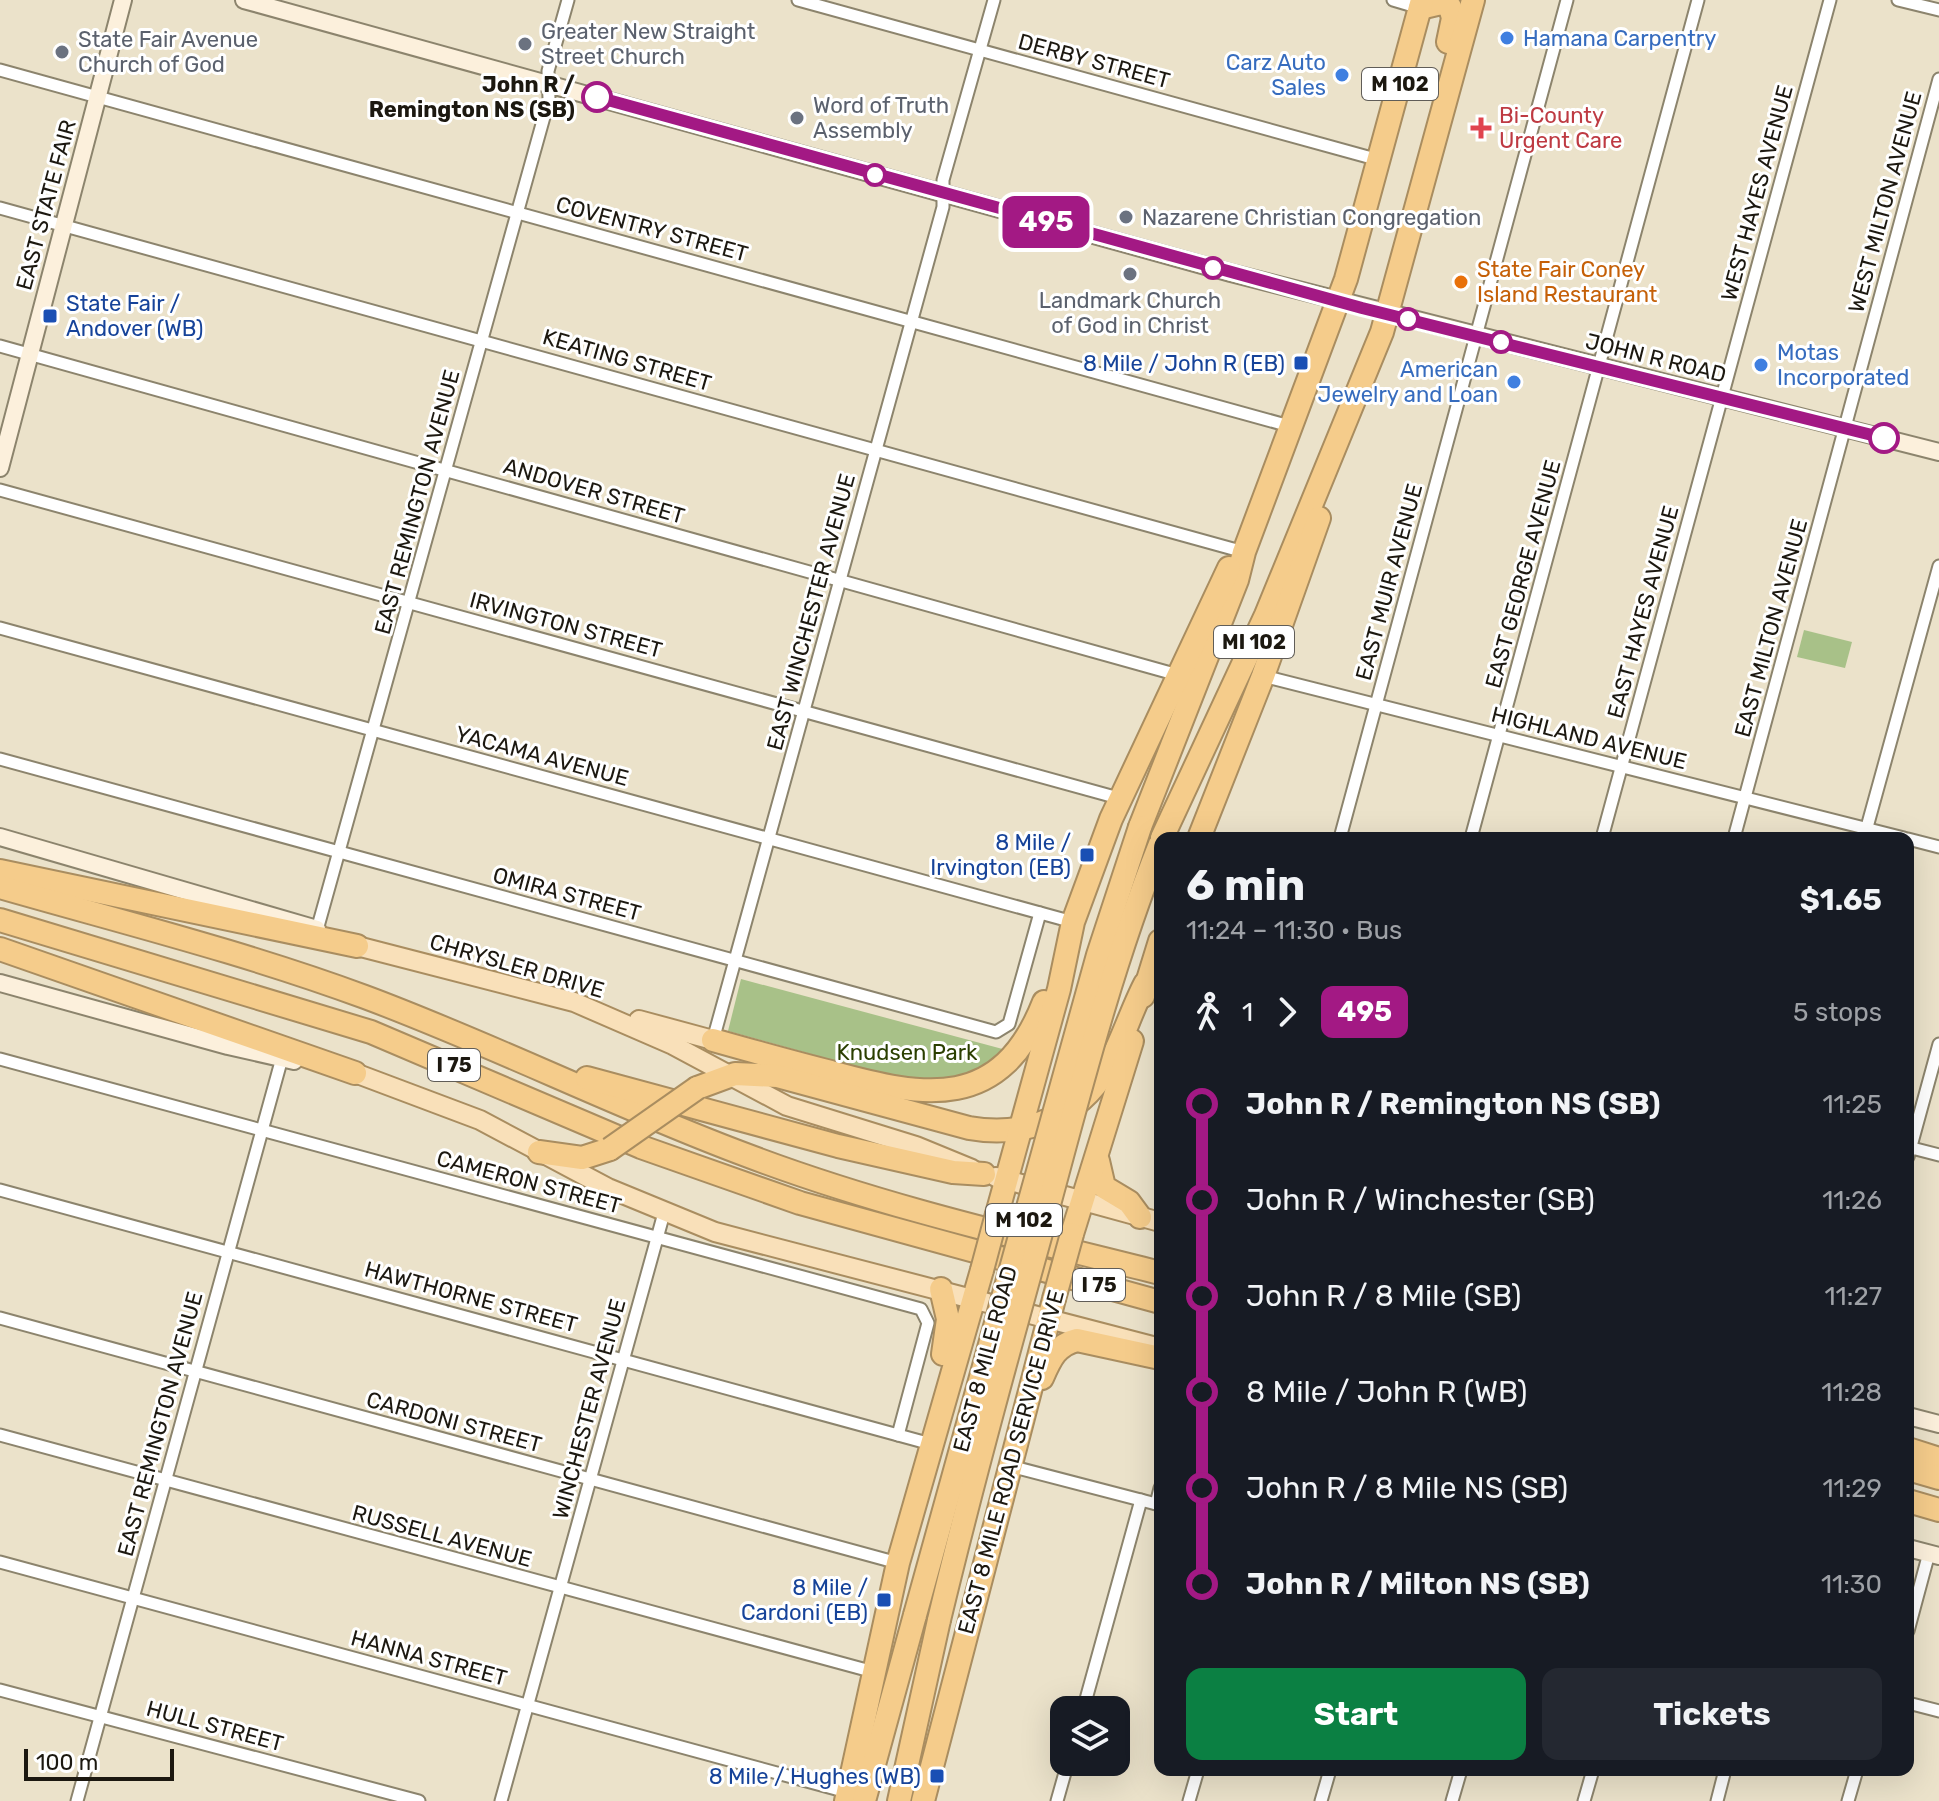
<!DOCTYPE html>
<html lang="en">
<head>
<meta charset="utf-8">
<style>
  body { margin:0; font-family:Rubik,sans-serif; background:#242831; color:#f1f3f6; height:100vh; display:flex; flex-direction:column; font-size:30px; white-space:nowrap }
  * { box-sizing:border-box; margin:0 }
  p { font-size:26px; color:#9ea1a6 }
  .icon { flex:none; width:44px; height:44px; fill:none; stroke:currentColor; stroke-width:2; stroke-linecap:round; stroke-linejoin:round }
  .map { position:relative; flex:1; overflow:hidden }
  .panel { position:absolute; left:1154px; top:832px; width:760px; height:944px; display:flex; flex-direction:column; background:#171b24; border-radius:16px; box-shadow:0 8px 32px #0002 }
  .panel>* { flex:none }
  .badge { padding:0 16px; border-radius:12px; font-size:28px; line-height:52px }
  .fabs { position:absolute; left:1050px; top:1696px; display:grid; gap:16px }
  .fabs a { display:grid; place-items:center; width:80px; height:80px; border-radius:16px; background:#171b24; box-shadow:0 8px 32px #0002; font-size:40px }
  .scale { position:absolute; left:24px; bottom:20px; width:150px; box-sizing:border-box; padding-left:8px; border:4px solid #1c1810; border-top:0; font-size:22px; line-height:28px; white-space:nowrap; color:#1c1810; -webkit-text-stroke:6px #fff; paint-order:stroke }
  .map>.badge { position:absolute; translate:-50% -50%; box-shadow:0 0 0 4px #fff }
  .legs { display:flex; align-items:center; gap:12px; height:88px; padding:0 32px; font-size:26px }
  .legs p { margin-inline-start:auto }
  .head { display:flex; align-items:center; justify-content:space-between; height:136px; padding:0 32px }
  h1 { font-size:44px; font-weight:700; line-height:60px }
  .primary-button { display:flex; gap:16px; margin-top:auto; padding:16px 32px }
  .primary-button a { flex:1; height:92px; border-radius:16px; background:#0b8043; color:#fff; font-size:32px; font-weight:700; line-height:92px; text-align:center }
  .primary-button a+a { background:#242831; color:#f1f3f6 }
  ul { padding:0 32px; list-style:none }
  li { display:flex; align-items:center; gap:28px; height:96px; font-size:30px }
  li i { display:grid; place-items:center; width:12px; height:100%; margin:0 10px; background:currentColor }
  li i::after { content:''; width:20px; height:20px; margin:-10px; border:6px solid; border-radius:50%; background:#171b24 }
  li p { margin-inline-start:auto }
  li:first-child i { background:linear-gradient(#0000 50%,currentColor 0) }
  li:last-child i { background:linear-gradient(currentColor 50%,#0000 0) }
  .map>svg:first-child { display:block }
  .green { fill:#a8c188 }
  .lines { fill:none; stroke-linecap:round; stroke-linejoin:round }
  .street-casing { stroke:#8c846d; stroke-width:15 }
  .secondary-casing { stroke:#8c846d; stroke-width:20 }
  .primary-casing { stroke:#a98d60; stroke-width:22 }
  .highway-casing { stroke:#a98d60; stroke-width:26 }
  .street { stroke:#fff; stroke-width:11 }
  .secondary { stroke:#fcf0dc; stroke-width:16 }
  .primary { stroke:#f9e0b9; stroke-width:18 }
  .highway { stroke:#f5cc8b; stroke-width:22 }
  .highway-bridge-casing { stroke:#a98d60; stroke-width:26; stroke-linecap:butt }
  .highway-bridge { stroke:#f5cc8b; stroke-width:22 }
  .line-1-casing { stroke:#fff; stroke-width:18 }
  .line-1 { stroke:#a31984; stroke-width:12 }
  .shop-dot { fill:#3f7fe0; stroke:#fff; stroke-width:3 }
  .worship-dot { fill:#6b7280; stroke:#fff; stroke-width:3 }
  .stop-1-dot { fill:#fff; stroke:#a31984; stroke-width:4 }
  .health-dot { fill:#e0444e; stroke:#fff; stroke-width:3 }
  .food-dot { fill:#e8710a; stroke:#fff; stroke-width:3 }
  .transit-dot { fill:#1a4fb4; stroke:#fff; stroke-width:3 }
  .labels { text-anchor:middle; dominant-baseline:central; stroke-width:6; stroke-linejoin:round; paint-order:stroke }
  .shield { fill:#fff; stroke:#605d58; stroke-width:2 }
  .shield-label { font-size:20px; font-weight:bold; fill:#1c1810 }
  .worship-label { font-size:22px; fill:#5b616d; stroke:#fff; text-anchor:start }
  .shop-label { font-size:22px; fill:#366cbe; stroke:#fff; text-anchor:start }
  .street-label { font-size:22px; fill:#1c1810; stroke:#fff }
  .stop-label { font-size:22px; font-weight:bold; fill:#1c1810; stroke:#fff; text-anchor:end }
  .health-label { font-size:22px; fill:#be3a42; stroke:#fff; text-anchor:start }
  .food-label { font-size:22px; fill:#c56008; stroke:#fff; text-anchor:start }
  .transit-label { font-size:22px; fill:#164399; stroke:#fff; text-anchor:end }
  .park-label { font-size:22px; fill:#2b3f00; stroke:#fff }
</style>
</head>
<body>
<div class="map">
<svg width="1939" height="1801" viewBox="0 0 1939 1801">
  <rect width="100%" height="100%" fill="#ebe2ca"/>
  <g class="green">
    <polygon points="1804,630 1852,642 1845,668 1797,657"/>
    <polygon points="741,979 1010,1051 967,1078 908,1081 728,1031"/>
  </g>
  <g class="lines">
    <defs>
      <g id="street">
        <polyline points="798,0 1379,160"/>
        <polyline points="1393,0 1420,8"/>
        <polyline points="1898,0 1939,10"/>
        <polyline points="0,70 1293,427"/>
        <polyline points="0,208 1244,552"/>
        <polyline points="0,346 1178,675"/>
        <polyline points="0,490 1122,799"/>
        <polyline points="0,628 1073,922"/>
        <polyline points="1263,676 1904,838"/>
        <polyline points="0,759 996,1032 1009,1024 1040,913"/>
        <polyline points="1340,838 1567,0"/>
        <polyline points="1471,838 1698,0"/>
        <polyline points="1602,838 1830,0"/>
        <polyline points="1734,838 1939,79"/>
        <polyline points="1864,838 1939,566"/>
        <polyline points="1908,839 1939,847"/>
        <polyline points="317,930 549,99 548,71 568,0"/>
        <polyline points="713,1040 943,207 943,180 994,0"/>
        <polyline points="0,1059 921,1309 928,1323 898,1435"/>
        <polyline points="1908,1147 1939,1155"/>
        <polyline points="1908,1157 1939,1044"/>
        <polyline points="0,1190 931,1444"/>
        <polyline points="0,1318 898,1563"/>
        <polyline points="0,1435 874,1672"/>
        <polyline points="1010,1466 1160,1505"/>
        <polyline points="1156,1504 1160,1488"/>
        <polyline points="0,1562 847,1792"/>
        <polyline points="1908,1631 1929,1553"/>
        <polyline points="0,1690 419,1801"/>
        <polyline points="1908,1703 1939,1711"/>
        <polyline points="1083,1710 1141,1500"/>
        <polyline points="77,1801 282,1058"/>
        <polyline points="501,1801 664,1213"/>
        <polyline points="1057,1801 1068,1762"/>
        <polyline points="1189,1801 1198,1770"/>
        <polyline points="1321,1801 1330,1770"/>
        <polyline points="1452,1801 1461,1770"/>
        <polyline points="1584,1801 1593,1770"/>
        <polyline points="1717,1801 1725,1770"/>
        <polyline points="1848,1801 1857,1770"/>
      </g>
      <g id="secondary">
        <polyline points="244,0 1231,273 1939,452"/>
        <polyline points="0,468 123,0"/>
        <polyline points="0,837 317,929"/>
        <polyline points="0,983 228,1046 294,1061"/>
        <polyline points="1908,1416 1939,1424"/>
        <polyline points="1908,1548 1939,1556"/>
      </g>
      <g id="primary">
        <polyline points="357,946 574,1002 673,1045 787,1106 916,1146 972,1169"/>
        <polyline points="639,1020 713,1040"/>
        <polyline points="355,1073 480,1120 608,1188 715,1232 1160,1348"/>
        <polyline points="996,1177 1160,1222"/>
      </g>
      <g id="highway">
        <polyline points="1420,8 1441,3 1450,7 1453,18 1448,42"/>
        <polyline points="1140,827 1237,580 1244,552 1346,279 1422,0"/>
        <polyline points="1162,838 1266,615 1382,332 1473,0"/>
        <polyline points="1199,838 1263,676 1319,518"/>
        <polyline points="0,871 357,946"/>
        <path d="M0,887c122,35 246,66 365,110 129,48 252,110 381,158 134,51 275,83 414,118"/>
        <polyline points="0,920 371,1032 641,1147 800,1203 1160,1302"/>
        <polyline points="0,949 355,1073"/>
        <polyline points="1143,996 1160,941"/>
        <path d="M713,1040c39,11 78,22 118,32 94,26 170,40 213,-70"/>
        <polyline points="587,1078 838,1146 953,1172 984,1174"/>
        <path d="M697,1088l38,-14 42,2 192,52c55,10 109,-10 138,-60 15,-26 24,-57 38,-84"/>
        <polyline points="539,1152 582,1158 610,1149"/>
        <polyline points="1098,1161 1104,1187 1129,1202 1140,1217"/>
        <polyline points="997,1214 1059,989 1073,922 1111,819 1229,568"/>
        <polyline points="1072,1234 1132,1041"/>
        <polyline points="941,1289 948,1319 943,1354"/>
        <path d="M1042,1378c8,-18 14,-33 35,-38l83,18"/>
        <polyline points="1908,1449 1939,1459"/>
        <polyline points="1908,1469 1939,1478"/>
        <polyline points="1908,1501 1939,1510"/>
        <polyline points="846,1801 898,1563 982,1270"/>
        <polyline points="864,1801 915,1615"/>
        <polyline points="899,1801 939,1620"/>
        <polyline points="923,1801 1054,1299"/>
      </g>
    </defs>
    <use href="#street" class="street-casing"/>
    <use href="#secondary" class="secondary-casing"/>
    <use href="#primary" class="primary-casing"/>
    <use href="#highway" class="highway-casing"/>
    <use href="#street" class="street"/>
    <use href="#secondary" class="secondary"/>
    <use href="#primary" class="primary"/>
    <use href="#highway" class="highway"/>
    <defs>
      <g id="highway-bridge">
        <polyline points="610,1149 697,1088"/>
        <polyline points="982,1270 997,1214"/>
        <polyline points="1054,1299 1072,1234"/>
        <polyline points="915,1615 1098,955 1140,827"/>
        <path d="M939,1620c34,-141 73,-282 112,-423 32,-119 63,-238 109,-353"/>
      </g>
    </defs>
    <use href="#highway-bridge" class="highway-bridge-casing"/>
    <use href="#highway-bridge" class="highway-bridge"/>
  </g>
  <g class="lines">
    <defs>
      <polyline id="line-1" points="597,97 1362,308 1884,438"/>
    </defs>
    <use href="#line-1" class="line-1-casing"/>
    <use href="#line-1" class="line-1"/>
  </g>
  <g class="shop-dot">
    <circle cx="1507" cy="38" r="8"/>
    <circle cx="1342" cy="75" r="8"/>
    <circle cx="1761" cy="365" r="8"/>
    <circle cx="1514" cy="382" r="8"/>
  </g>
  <g class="worship-dot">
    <circle cx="525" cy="44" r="8"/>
    <circle cx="62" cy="52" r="8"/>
    <circle cx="797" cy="118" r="8"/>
    <circle cx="1126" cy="217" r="8"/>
    <circle cx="1130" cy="274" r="8"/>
  </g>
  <g class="stop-1-dot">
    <circle cx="597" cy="97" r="14"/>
    <circle cx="875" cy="175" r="10"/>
    <circle cx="1213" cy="268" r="10"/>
    <circle cx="1408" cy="319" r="10"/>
    <circle cx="1501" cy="342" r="10"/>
    <circle cx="1884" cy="438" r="14"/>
  </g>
  <path class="health-dot" d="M1477 116h8v8h8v8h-8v8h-8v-8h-8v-8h8z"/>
  <circle class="food-dot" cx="1461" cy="282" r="8"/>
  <g class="transit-dot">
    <rect x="42" y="308" width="16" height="16" rx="4"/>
    <rect x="1293" y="355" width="16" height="16" rx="4"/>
    <rect x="1079" y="847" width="16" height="16" rx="4"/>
    <rect x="876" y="1592" width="16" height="16" rx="4"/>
    <rect x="929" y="1768" width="16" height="16" rx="4"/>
  </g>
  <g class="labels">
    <g class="shield">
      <rect x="1362" y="68" width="76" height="32" rx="6"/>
      <rect x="1214" y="626" width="80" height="32" rx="6"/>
      <rect x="428" y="1049" width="52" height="32" rx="6"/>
      <rect x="986" y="1204" width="76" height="32" rx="6"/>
      <rect x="1073" y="1269" width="52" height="32" rx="6"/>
    </g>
    <g class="shield-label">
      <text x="1400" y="84">M 102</text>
      <text x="1254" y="642">MI 102</text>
      <text x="454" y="1065">I 75</text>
      <text x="1024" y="1220">M 102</text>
      <text x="1099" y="1285">I 75</text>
    </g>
    <g class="worship-label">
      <text x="541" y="31">Greater New Straight<tspan x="541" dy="25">Street Church</tspan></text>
      <text x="78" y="39">State Fair Avenue<tspan x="78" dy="25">Church of God</tspan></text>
      <text x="813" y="105">Word of Truth<tspan x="813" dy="25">Assembly</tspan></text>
      <text x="1142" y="217">Nazarene Christian Congregation</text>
      <text x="1130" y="300" text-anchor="middle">Landmark Church<tspan x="1130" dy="25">of God in Christ</tspan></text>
    </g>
    <g class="shop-label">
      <text x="1523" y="38">Hamana Carpentry</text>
      <text x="1326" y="62" text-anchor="end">Carz Auto<tspan x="1326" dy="25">Sales</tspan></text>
      <text x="1777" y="352">Motas<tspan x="1777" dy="25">Incorporated</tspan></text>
      <text x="1498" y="369" text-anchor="end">American<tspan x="1498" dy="25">Jewelry and Loan</tspan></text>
    </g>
    <g class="street-label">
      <text transform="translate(1094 61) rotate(15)">DERBY STREET</text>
      <text transform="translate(1757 193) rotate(-75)">WEST HAYES AVENUE</text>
      <text transform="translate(1885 202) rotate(-75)">WEST MILTON AVENUE</text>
      <text transform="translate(46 205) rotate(-75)">EAST STATE FAIR</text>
      <text transform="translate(652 229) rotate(15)">COVENTRY STREET</text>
      <text transform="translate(1656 358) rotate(14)">JOHN R ROAD</text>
      <text transform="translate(627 360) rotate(16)">KEATING STREET</text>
      <text transform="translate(594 491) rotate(16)">ANDOVER STREET</text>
      <text transform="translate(417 502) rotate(-75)">EAST REMINGTON AVENUE</text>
      <text transform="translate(1523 574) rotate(-75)">EAST GEORGE AVENUE</text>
      <text transform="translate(1389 582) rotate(-75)">EAST MUIR AVENUE</text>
      <text transform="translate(811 612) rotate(-75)">EAST WINCHESTER AVENUE</text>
      <text transform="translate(1643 612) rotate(-75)">EAST HAYES AVENUE</text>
      <text transform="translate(566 625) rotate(15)">IRVINGTON STREET</text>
      <text transform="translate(1771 628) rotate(-75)">EAST MILTON AVENUE</text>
      <text transform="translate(1589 738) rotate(14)">HIGHLAND AVENUE</text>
      <text transform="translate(542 756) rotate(15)">YACAMA AVENUE</text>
      <text transform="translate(567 894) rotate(15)">OMIRA STREET</text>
      <text transform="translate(517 966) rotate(16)">CHRYSLER DRIVE</text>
      <text transform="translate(529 1182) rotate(15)">CAMERON STREET</text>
      <text transform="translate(471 1297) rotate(15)">HAWTHORNE STREET</text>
      <text transform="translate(985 1359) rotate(-75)">EAST 8 MILE ROAD</text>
      <text transform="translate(589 1409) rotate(-75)">WINCHESTER AVENUE</text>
      <text transform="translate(454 1422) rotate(15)">CARDONI STREET</text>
      <text transform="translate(160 1424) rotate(-75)">EAST REMINGTON AVENUE</text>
      <text transform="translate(1011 1462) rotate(-75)">EAST 8 MILE ROAD SERVICE DRIVE</text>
      <text transform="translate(442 1536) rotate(15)">RUSSELL AVENUE</text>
      <text transform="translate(429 1658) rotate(15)">HANNA STREET</text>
      <text transform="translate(215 1726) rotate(15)">HULL STREET</text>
    </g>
    <g class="stop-label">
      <text x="575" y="84">John R /<tspan x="575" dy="25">Remington NS (SB)</tspan></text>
    </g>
    <g class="health-label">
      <text x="1499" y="115">Bi-County<tspan x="1499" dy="25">Urgent Care</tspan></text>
    </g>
    <g class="food-label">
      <text x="1477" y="269">State Fair Coney<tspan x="1477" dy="25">Island Restaurant</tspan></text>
    </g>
    <g class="transit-label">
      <text x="66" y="303" text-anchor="start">State Fair /<tspan x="66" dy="25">Andover (WB)</tspan></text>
      <text x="1285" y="363">8 Mile / John R (EB)</text>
      <text x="1071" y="842">8 Mile /<tspan x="1071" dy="25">Irvington (EB)</tspan></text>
      <text x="868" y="1587">8 Mile /<tspan x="868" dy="25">Cardoni (EB)</tspan></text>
      <text x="921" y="1776">8 Mile / Hughes (WB)</text>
    </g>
    <g class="park-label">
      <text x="907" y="1052">Knudsen Park</text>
    </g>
  </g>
</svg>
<div class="fabs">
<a><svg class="icon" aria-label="layers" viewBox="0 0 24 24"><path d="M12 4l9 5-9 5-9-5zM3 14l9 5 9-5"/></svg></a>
</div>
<div class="scale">100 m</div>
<b class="badge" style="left:1046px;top:222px;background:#a31984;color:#fff">495</b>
<section class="panel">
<div class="head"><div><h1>6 min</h1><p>11:24 – 11:30 · Bus</p></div><b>$1.65</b></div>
<div class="legs"><svg class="icon" aria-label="walk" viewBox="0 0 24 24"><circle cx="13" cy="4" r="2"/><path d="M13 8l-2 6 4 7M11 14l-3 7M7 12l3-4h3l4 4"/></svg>1<svg class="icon" aria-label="forward" viewBox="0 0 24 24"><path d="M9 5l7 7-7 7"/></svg><b class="badge" style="background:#a31984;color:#fff">495</b><p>5 stops</p></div>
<ul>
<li><i style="color:#a31984"></i><b>John R / Remington NS (SB)</b><p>11:25</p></li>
<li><i style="color:#a31984"></i><span>John R / Winchester (SB)</span><p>11:26</p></li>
<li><i style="color:#a31984"></i><span>John R / 8 Mile (SB)</span><p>11:27</p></li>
<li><i style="color:#a31984"></i><span>8 Mile / John R (WB)</span><p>11:28</p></li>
<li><i style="color:#a31984"></i><span>John R / 8 Mile NS (SB)</span><p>11:29</p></li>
<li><i style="color:#a31984"></i><b>John R / Milton NS (SB)</b><p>11:30</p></li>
</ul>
<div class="primary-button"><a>Start</a><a>Tickets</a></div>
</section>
</div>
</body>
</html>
